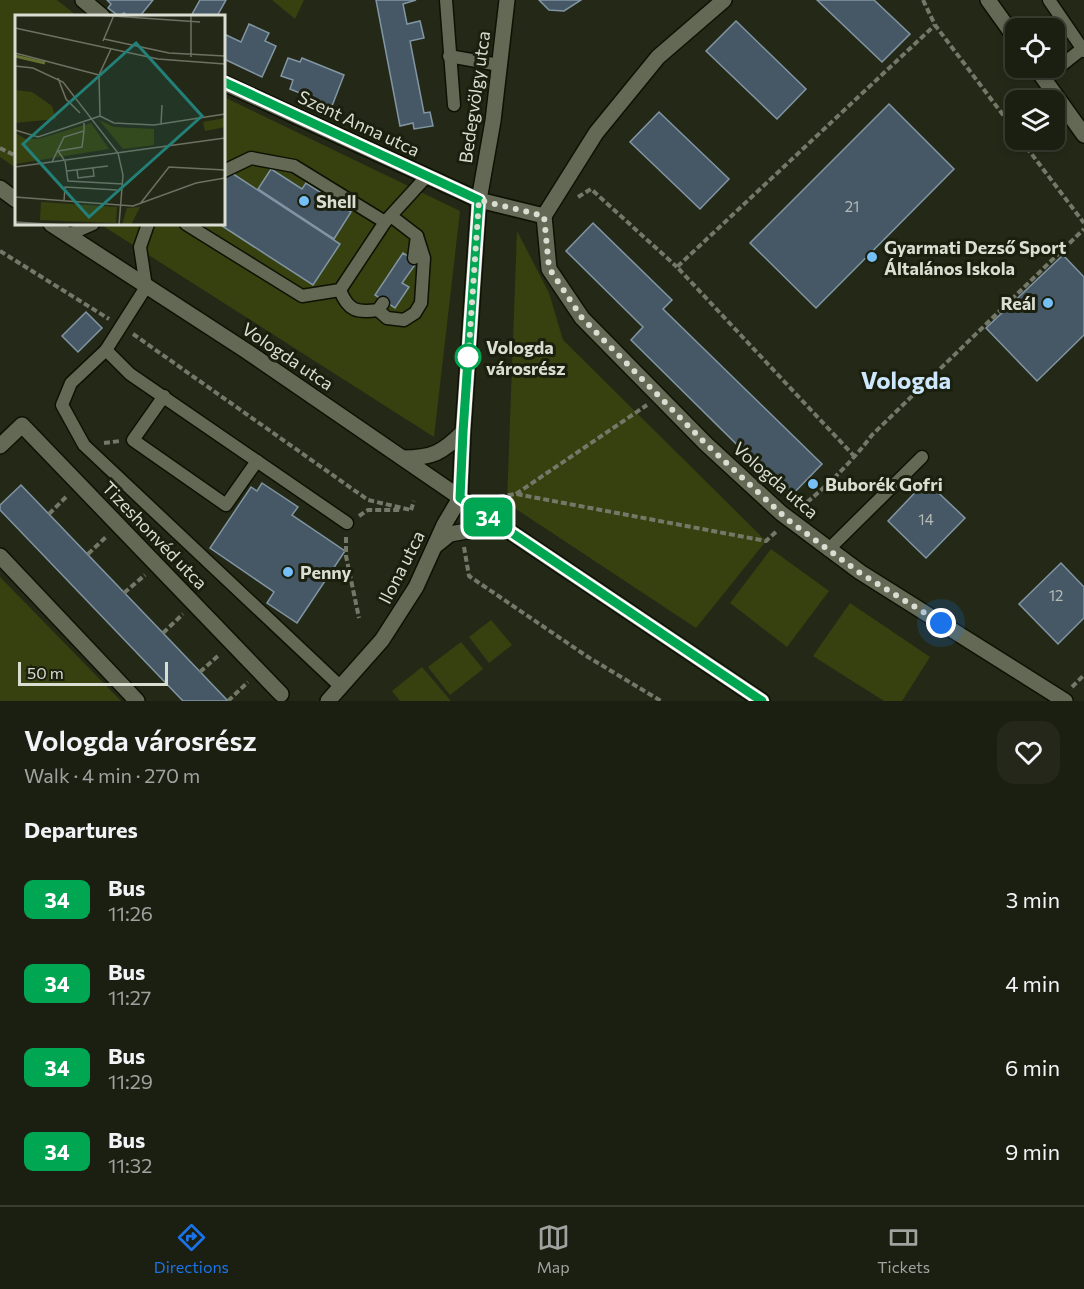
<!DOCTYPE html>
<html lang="en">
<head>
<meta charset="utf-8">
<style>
  body { margin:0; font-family:Commissioner,sans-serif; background:#24271a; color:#f1f3f6; height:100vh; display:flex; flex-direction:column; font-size:22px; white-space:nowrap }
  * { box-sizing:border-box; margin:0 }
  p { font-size:20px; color:#a0a29f }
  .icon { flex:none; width:33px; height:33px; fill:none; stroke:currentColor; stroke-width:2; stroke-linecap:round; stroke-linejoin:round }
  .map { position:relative; height:701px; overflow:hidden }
  .details { display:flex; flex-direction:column; background:#1b1f11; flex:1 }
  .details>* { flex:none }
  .badge { padding:0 12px; border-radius:9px; font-size:21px; line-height:39px }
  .fabs { position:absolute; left:1005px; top:18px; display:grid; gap:12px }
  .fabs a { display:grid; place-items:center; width:60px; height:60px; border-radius:12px; background:#1b1f11; box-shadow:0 3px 9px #0003,0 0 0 2px #393d31; font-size:30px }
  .scale { position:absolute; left:18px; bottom:15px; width:150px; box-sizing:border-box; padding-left:6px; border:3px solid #daddd1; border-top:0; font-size:16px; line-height:21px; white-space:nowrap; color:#daddd1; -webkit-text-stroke:4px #1b1f0e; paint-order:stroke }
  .you { position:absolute; width:30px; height:30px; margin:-15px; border:4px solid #fff; border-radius:50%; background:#1a73e8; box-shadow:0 0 0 9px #1a73e833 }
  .map>.badge { position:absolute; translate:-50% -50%; box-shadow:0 0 0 3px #fff }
  h2 { padding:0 24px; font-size:22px; line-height:54px }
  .round { display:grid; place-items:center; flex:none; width:63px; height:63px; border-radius:18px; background:#24271a }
  .summary { display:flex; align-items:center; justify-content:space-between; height:102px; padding:0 24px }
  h1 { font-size:28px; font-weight:600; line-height:45px }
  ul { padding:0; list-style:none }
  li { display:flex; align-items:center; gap:18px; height:84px; padding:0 24px }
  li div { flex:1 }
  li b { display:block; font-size:22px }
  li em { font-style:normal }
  li .badge { min-width:66px; font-weight:700; text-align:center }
  .tab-bar { display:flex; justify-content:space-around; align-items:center; height:84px; border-top:2px solid #393d31; background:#1b1f11; font-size:16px; color:#a0a29f }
  .tab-bar a { display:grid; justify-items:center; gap:3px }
  .tab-bar .selected { color:#1a73e8 }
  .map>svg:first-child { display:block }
  .green { fill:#37400f }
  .building { fill:#465865; stroke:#8195a4; stroke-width:1.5 }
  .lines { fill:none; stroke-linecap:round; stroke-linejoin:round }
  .service-casing { stroke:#0e1103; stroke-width:15 }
  .minor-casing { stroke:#0e1103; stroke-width:18 }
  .tertiary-casing { stroke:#0e1103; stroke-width:18 }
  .path { stroke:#747868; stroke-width:4; stroke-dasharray:6 3; stroke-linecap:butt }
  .service { stroke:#646955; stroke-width:12 }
  .minor { stroke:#646955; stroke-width:15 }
  .tertiary { stroke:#646955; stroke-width:15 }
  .line-casing { stroke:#fff; stroke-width:14 }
  .line { stroke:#00a651; stroke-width:9 }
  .walk { stroke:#daddd1; stroke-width:6; stroke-dasharray:0 10.8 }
  .poi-dot { fill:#75c0f6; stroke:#1b1f0e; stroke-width:2 }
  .stop-dot { fill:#fff; stroke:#00a651; stroke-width:3 }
  .labels { text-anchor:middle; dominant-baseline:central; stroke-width:6; stroke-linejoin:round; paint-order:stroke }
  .number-label { font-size:15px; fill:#b5bcb6 }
  .street-label { font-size:18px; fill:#daddd1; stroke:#1b1f0e }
  .poi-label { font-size:18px; font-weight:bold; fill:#daddd1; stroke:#1b1f0e; text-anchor:start }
  .stop-label { font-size:18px; font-weight:bold; fill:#daddd1; stroke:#1b1f0e; text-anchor:start }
  .district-label { font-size:24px; font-weight:bold; fill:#cde8fd; stroke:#1b1f0e }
  .inset-river { fill:none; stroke:#637131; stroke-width:3 }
  .inset-road { fill:none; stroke:#6d7161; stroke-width:1.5 }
  .view { fill:#238078; fill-opacity:0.15; stroke:#238078; stroke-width:3 }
  .inset-edge { fill:none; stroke:#daddd1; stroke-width:3 }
</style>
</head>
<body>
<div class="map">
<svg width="1084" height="701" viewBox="0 0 1084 701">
  <rect width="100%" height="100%" fill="#242917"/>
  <g class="green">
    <polygon points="0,0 57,0 77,16 16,16 16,168 0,157"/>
    <polygon points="272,0 304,0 295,19"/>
    <polygon points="224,97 460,211 434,437 100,224 224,224"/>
    <polygon points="517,231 549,293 563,340 766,541 696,628 507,503"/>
    <polygon points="771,549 829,591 787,647 730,603"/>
    <polygon points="0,577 121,701 0,701"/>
    <polygon points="850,603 930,657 902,701 884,701 813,656"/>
    <polygon points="491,620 512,645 489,663 469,637"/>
    <polygon points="461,642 483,669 450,695 428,667"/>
    <polygon points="422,667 451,701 400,701 392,691"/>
  </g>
  <g class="building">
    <polygon points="107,0 153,0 140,16 128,16 124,13 119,16 108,8 111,4"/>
    <polygon points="200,0 226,0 217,16 191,16"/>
    <polygon points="376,0 416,0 403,4 407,24 420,21 424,38 410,41 424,113 430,112 433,126 414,129 413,123 400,126"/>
    <polygon points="539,0 581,0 564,11 549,10"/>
    <polygon points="817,0 874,0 910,34 882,62"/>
    <polygon points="736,21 806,89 777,119 706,51"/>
    <polygon points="249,24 269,33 265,41 276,46 262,77 224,59 224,34 241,42"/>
    <polygon points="288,58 300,62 302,58 344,75 332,106 290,89 293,80 281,76"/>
    <polygon points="889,104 954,169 816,308 750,243"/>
    <polygon points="659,112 729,179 700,209 630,142"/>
    <polygon points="224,168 340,244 313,285 219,224 224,224"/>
    <polygon points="271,169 302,189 306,183 351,212 334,239 258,189"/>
    <polygon points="593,223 672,300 663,309 822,464 790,497 631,340 643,327 566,251"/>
    <polygon points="403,253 417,262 402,283 409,287 395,308 375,295"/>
    <polygon points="1063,255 1084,277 1084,335 1037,381 986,328"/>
    <polygon points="86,312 102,328 78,352 62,336"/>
    <polygon points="926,481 965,518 926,558 888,521"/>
    <polygon points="262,483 298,507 292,515 345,551 297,623 267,603 274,592 210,548 251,487 257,491"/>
    <polygon points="21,485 163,633 228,701 183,701 0,510 0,505"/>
    <polygon points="1061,563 1084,587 1084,618 1058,644 1019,604"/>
  </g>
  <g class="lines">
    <defs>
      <g id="service">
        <polyline points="446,0 454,105"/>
        <polyline points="1049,0 1084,51"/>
        <polyline points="449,56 499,65"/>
        <polyline points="1044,79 1082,49"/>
        <polyline points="224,171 251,158 294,166 385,222 427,176"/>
        <polyline points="391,216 417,236 414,258"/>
        <polyline points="148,224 140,247 146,287 106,350 71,383 62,405 84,445 341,687"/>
        <polyline points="186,224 302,296 340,290 385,222"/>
        <polyline points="68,235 93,224"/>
        <path d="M340,290c8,21 17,23 38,20l5,-7"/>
        <polyline points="378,310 387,318 404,320 415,313 421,303 424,258 417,236"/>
        <polyline points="106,350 130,374 347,523"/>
        <polyline points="164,396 133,440 226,505 257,461"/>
        <polyline points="828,550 922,457"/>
      </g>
      <g id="minor">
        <polyline points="83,0 102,16"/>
        <polyline points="988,0 1016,39"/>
        <polyline points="1036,68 1084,135"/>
        <polyline points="224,83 479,200 544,216"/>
        <polyline points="544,216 549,269 582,318 706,444 781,513 860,572 1065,701"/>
        <polyline points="544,216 596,133 658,57 724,0"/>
        <polyline points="0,446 22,425 281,694"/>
        <path d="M403,458c29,0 39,-5 60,-26"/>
        <polyline points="435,546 450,534 500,525"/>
        <polyline points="0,556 137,701"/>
        <polyline points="328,701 382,640 416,587 444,525 460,498 463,432 479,200 493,121 507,0"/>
      </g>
      <g id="tertiary">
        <polyline points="0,188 16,200"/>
        <polyline points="51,224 248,352 500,525 762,701"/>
      </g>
    </defs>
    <use href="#service" class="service-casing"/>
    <use href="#minor" class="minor-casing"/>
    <use href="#tertiary" class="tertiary-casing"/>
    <g class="path">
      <polyline points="923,0 935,25 1016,132"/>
      <polyline points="1021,140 1084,223"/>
      <polyline points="0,148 16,156"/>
      <polyline points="578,197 591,189 677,267"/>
      <polyline points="0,251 109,319"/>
      <polyline points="133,334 368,500 411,510"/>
      <polyline points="104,443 120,441"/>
      <polyline points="855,457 677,267 935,25"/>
      <polyline points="516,494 647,405"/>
      <polyline points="490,498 516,494 766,541 777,531"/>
      <path d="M800,508c27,-22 51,-45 72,-73l212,-206"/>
      <polyline points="411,510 414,501"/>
      <polyline points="49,514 68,495"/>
      <polyline points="359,516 368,510 401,510"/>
      <polyline points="346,537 346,556 359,618"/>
      <polyline points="464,547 469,576 588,657 661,701"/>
      <polyline points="88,554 107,536"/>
      <polyline points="124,593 145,575"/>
      <polyline points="163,633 183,614"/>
      <polyline points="200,672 220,654"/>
      <polyline points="1072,687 1084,675"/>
      <polyline points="228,701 248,682"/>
    </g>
    <use href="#service" class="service"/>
    <use href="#minor" class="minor"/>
    <use href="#tertiary" class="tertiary"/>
  </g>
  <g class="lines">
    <defs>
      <polyline id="line" points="224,82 479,200 463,432 460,498 762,701"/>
    </defs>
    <use href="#line" class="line-casing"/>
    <use href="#line" class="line"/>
    <polyline class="walk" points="468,357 468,362 479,200 544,216 549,268 582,318 706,444 788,520 860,573 941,623"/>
  </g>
  <g class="poi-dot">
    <circle cx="304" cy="201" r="6"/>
    <circle cx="872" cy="257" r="6"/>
    <circle cx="1048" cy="303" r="6"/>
    <circle cx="813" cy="484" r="6"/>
    <circle cx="288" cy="572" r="6"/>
  </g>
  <circle class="stop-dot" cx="468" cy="357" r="12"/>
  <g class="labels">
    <g class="number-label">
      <text x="852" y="206">21</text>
      <text x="926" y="519">14</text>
      <text x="1056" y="595">12</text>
    </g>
    <g class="street-label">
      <text transform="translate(474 97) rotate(-82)">Bedegvölgy utca</text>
      <text transform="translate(359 123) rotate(25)">Szent Anna utca</text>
      <text transform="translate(288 356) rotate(34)">Vologda utca</text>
      <text transform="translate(776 480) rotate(41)">Vologda utca</text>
      <text transform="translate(155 535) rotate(46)">Tizeshonvéd utca</text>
      <text transform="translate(401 567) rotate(-63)">Ilona utca</text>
    </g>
    <g class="poi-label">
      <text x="316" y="201">Shell</text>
      <text x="884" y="247">Gyarmati Dezső Sport<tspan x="884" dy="21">Általános Iskola</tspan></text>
      <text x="1036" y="303" text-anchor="end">Reál</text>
      <text x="825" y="484">Buborék Gofri</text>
      <text x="300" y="572">Penny</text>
    </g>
    <g class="stop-label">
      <text x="486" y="347">Vologda<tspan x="486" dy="21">városrész</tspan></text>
    </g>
    <g class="district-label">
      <text x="906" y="379">Vologda</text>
    </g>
  </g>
  <g transform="translate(15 15)">
    <rect width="210" height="210" fill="#242917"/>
    <path d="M0,75l17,2 20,14 4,13 -41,4zM210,103v9l-20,4 -2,-9zM84,105l15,7 40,2v16l-31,4zM76,108l18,26 -94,15v-31l11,6h12zM26,187l76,5 -1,16 -76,-3zM125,192l-9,18h-9l5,-17z" fill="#37400f"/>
    <path class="inset-river" d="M0,41l30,7"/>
    <path class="inset-road" d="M83,0l102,7M0,13l143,31 67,5M89,24l65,14 56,3M88,26l11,-26M0,38l84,22M176,42v-42M0,51l18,2 30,14 55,71 5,22 -4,50M43,63l8,21 14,14M85,101l14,7 40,2 71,-11M85,101l-1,-41 12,-26M146,109l1,-19M0,115l23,7 62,-21M69,116l-2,16 -24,4 7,10 3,20 55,3M37,147l12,-25 20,-6v-8M0,152l210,-29M62,155l1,8 16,-2 -1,-8M52,156l41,-5M0,182l118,9 63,-23 29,-5M49,186l1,-14 52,3M125,189l29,-37 56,3M0,207l49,3M0,208l22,2"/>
    <path class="view" d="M121,28l66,73 -113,101 -66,-73z"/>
    <rect width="210" height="210" class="inset-edge"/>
  </g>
</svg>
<div class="fabs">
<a><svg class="icon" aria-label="locate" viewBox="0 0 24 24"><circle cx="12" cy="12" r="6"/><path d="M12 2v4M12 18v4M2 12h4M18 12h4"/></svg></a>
<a><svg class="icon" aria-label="layers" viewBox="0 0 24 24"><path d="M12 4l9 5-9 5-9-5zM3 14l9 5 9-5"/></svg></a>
</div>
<div class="scale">50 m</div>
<div class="you" style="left:941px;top:623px"></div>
<b class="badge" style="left:488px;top:517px;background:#00a651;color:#fff">34</b>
</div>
<section class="details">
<div class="summary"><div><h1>Vologda városrész</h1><p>Walk · 4 min · 270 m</p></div><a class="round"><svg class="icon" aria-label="heart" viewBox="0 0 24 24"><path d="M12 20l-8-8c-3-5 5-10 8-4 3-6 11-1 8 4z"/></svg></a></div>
<h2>Departures</h2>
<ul>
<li><span class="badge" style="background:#00a651;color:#fff">34</span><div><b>Bus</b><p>11:26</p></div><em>3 min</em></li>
<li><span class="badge" style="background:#00a651;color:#fff">34</span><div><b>Bus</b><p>11:27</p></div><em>4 min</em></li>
<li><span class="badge" style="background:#00a651;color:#fff">34</span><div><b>Bus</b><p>11:29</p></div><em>6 min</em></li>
<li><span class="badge" style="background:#00a651;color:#fff">34</span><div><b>Bus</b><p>11:32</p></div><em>9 min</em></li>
</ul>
</section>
<nav class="tab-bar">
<a class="selected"><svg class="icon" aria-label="directions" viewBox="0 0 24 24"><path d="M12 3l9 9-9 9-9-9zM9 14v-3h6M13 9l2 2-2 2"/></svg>Directions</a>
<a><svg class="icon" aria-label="map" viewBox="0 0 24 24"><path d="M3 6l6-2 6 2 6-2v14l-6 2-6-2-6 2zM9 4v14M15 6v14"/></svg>Map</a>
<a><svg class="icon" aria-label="tickets" viewBox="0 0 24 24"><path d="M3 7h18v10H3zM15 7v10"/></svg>Tickets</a>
</nav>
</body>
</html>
